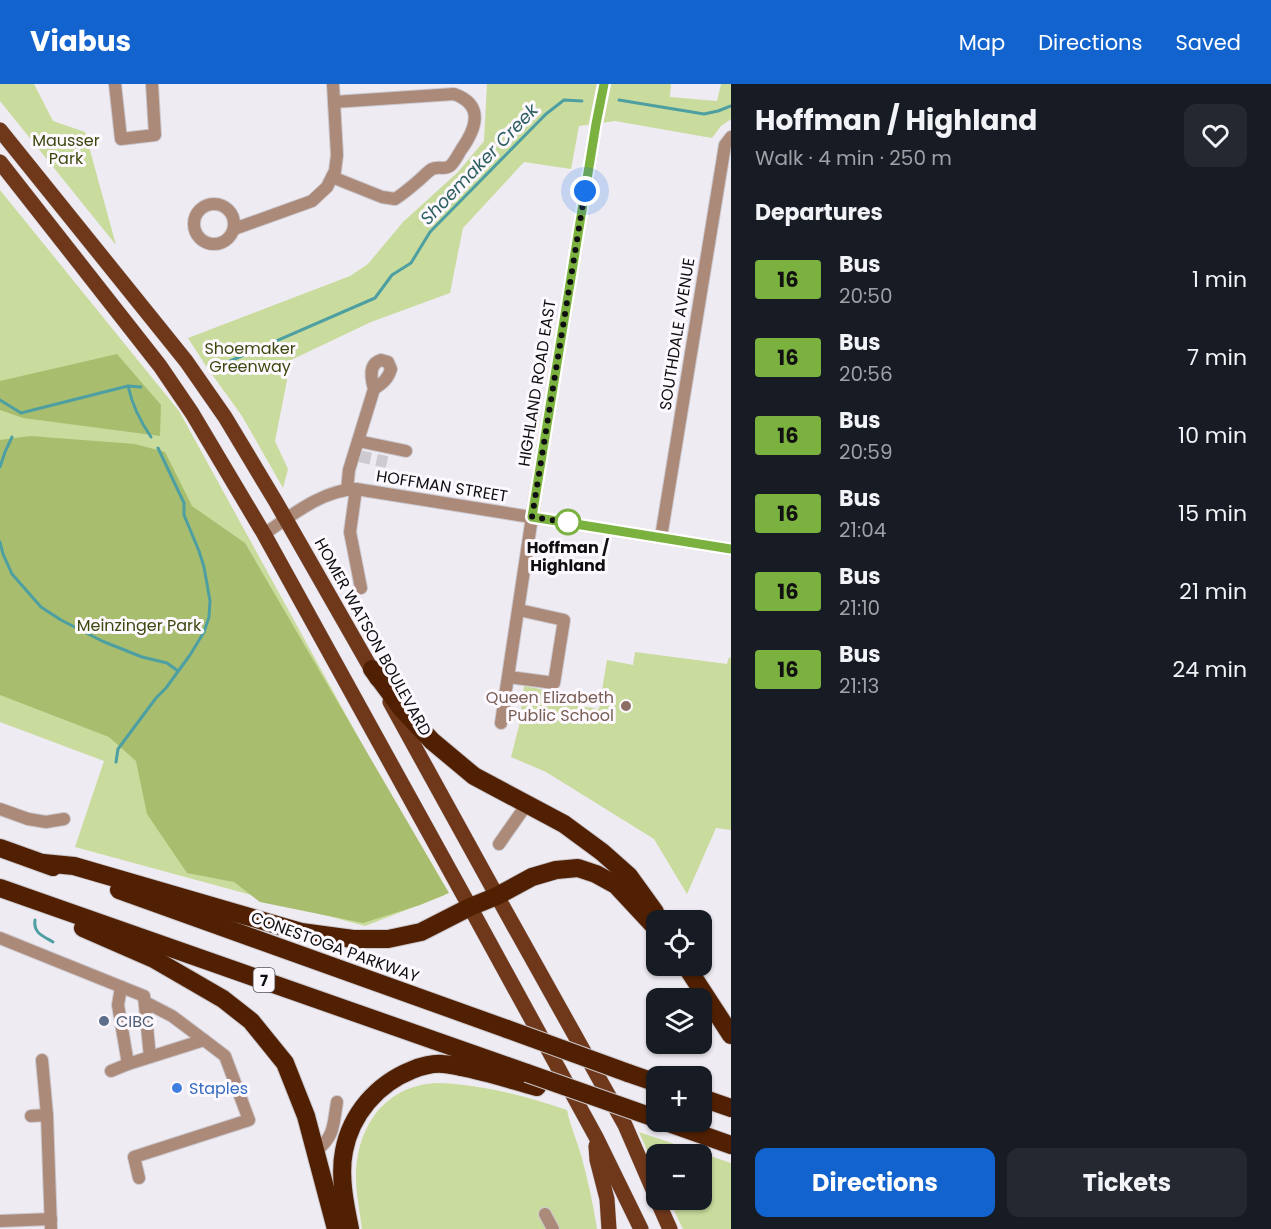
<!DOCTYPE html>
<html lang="en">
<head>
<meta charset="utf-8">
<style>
  body { margin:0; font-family:Poppins,sans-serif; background:#242831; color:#f1f3f6; height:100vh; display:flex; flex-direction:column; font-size:22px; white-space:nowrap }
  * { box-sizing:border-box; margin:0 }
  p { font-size:20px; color:#9ea1a6 }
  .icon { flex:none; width:33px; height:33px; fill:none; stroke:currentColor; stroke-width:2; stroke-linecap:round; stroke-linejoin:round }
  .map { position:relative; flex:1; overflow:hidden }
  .side { display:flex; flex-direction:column; background:#171b24; width:540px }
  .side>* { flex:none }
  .badge { padding:0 12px; border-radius:4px; font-size:21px; line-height:39px }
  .fabs { position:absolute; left:646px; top:826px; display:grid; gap:12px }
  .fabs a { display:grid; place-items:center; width:66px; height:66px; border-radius:12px; background:#171b24; box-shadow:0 2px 4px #0004; font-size:30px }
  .you { position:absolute; width:30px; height:30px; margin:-15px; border:4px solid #fff; border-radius:50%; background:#1a73e8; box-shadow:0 0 0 9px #1a73e833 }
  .map>.badge { position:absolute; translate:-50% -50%; box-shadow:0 0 0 3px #fff }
  h2 { padding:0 24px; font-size:22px; line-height:54px }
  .round { display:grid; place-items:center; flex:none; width:63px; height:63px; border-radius:12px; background:#242831 }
  .overview { display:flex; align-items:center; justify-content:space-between; height:102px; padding:0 24px }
  h1 { font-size:28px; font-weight:700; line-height:45px }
  .action { display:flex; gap:12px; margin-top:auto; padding:12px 24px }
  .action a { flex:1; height:69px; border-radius:12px; background:#1263cd; color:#fff; font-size:24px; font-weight:700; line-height:69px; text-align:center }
  .action a+a { background:#242831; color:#f1f3f6 }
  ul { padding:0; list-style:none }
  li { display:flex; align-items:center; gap:18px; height:78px; padding:0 24px }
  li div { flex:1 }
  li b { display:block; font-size:22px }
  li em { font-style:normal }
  li .badge { min-width:66px; font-weight:700; text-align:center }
  header { display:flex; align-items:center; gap:36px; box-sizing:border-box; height:84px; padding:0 30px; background:#1263cd; color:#fff }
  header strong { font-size:28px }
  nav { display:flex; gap:33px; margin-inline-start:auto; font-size:21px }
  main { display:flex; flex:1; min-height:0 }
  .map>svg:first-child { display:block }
  .green { fill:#c9db9d }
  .forest { fill:#a9bd6f }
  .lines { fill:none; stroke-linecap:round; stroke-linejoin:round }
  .stream { stroke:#4d9fa2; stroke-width:3 }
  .minor-tunnel { stroke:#cdcad0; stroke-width:12; stroke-dasharray:12 6; stroke-linecap:butt }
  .minor-casing { stroke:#cbc8ce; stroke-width:14 }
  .major-casing { stroke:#cbc8ce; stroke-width:16 }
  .highway-casing { stroke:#cbc8ce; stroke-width:20 }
  .minor { stroke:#ac8a7a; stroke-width:12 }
  .major { stroke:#70381b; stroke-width:15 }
  .highway { stroke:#512002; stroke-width:18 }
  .highway-bridge-casing { stroke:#cbc8ce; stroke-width:20; stroke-linecap:butt }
  .highway-bridge { stroke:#512002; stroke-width:18 }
  .line-casing { stroke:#fff; stroke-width:14 }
  .line { stroke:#7ab13f; stroke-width:9 }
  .walk { stroke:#0f0e10; stroke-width:6; stroke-dasharray:0 10.8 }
  .stop-dot { fill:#fff; stroke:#7ab13f; stroke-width:3 }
  .education-dot { fill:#8d6e63; stroke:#fdf9ff; stroke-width:2 }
  .service-dot { fill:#5c6f8a; stroke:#fdf9ff; stroke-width:2 }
  .shop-dot { fill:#3f7fe0; stroke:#fdf9ff; stroke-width:2 }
  .labels { text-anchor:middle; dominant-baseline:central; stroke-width:6; stroke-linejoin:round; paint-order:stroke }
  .shield { fill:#fdf9ff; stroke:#565458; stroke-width:1.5 }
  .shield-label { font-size:15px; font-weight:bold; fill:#0f0e10 }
  .park-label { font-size:16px; fill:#3c480e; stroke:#fdf9ff }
  .street-label { font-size:16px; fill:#0f0e10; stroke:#fdf9ff }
  .stop-label { font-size:16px; font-weight:bold; fill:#0f0e10; stroke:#fdf9ff }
  .education-label { font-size:16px; fill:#785e54; stroke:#fdf9ff; text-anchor:end }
  .service-label { font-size:16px; fill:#4e5e75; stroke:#fdf9ff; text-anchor:start }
  .shop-label { font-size:16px; fill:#366cbe; stroke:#fdf9ff; text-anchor:start }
  .water-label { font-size:18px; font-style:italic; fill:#2e6061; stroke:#fdf9ff }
</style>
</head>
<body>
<header>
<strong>Viabus</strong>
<nav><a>Map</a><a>Directions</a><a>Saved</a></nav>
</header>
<main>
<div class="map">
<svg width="731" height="1145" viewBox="0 0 731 1145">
  <rect width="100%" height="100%" fill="#efebf2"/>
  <g class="green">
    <polygon points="0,0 34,0 53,37 85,48 116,161 0,17"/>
    <polygon points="487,0 671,0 670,13 717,17 721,0 731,0 731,35 721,42 712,54 615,37 579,42 571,85 524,78 463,144 450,209 371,238 291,276 275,357 288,385 283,404 242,332 206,282 188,254 350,192 368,180 403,138 458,88 484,57"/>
    <polygon points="0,106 179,327 445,811 365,842 75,763 104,677 0,638"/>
    <polygon points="635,568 727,580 729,573 731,574 731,746 716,744 687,810 654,755 546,688 511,673 519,642 524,602 567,610 567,620 599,625 607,576 633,581"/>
    <path d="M436,999c45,1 89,13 131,27 3,16 10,30 14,45 7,25 12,49 16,74h-235c-2,-17 -6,-34 -6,-51 0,-49 27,-92 80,-95z"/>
    <polygon points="639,1048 731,1079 731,1145 683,1145 669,1116 702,1116 702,1071 657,1071 657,1089"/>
  </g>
  <g class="forest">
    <polygon points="117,270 161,321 160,352 23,334 0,326 0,297"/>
    <polygon points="30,352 135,360 165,368 192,422 245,459 449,809 420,821 363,839 260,818 234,798 187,789 147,730 136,677 109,653 0,611 0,356"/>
  </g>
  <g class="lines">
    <g class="stream">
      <polyline points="619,16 704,30 718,27 731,22"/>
      <polyline points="221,281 375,214 392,191 411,179 430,148 546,30 564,16 582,17"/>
      <path d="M128,302c4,18 12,35 23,51"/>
      <polyline points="0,316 21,329 128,302 141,303"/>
      <polyline points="0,383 5,368 12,353"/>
      <polyline points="0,458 3,470 12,490 41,523 61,536 102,557 142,573 167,579 178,587"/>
      <polyline points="116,678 118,665 156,614 166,604 190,571 204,548 209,533 210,517 204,483 199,467 184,431 184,419 158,364"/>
      <path d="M35,836c-2,13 8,16 18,22"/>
    </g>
    <polyline class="minor-tunnel" points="359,372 387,378"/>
    <defs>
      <g id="minor">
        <polyline points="115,0 121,55 155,51 152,0"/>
        <path d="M332,93l50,20 13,2c8,-5 15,-11 22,-17 5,-4 10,-10 15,-13 6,-3 12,1 18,-3 4,-3 8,-11 11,-16 15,-21 24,-45 -7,-56l-120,8"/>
        <circle cx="214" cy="140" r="20"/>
        <polyline points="234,145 312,117 327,103 335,87 337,71 333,0"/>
        <polyline points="358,357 406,367"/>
        <polyline points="356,405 350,448 361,504"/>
        <path d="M347,406l2,-20 25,-81c-3,-10 -6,-25 7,-29l7,2 3,7c-3,10 -8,14 -17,20"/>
        <path d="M264,450c27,-18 58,-44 92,-45l375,60"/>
        <polyline points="661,453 725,61 731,53"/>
        <polyline points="509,593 554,599 564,536 519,526"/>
        <polyline points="501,639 532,433 596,40 604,0"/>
        <polyline points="0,725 28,735 46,738 64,735"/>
        <polyline points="499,760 527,720"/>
        <polyline points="0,854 144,912 150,973"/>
        <polyline points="121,903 118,921 128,980"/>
        <polyline points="145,918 172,932 204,956"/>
        <polyline points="42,976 47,1031 51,1145"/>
        <polyline points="111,987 128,980 204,956 225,972 249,1036 134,1073 139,1094"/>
        <polyline points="31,1032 47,1031"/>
        <path d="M316,1067c19,-15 17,-26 21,-49"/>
        <polyline points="545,1130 553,1145"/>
        <polyline points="0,1137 51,1135"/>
      </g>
      <g id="major">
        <polyline points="0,46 186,277 225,333 276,418 377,595"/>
        <polyline points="0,78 160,282 192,329 264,450 470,823 596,1053 641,1145"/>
        <polyline points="390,618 497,812 625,1041 657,1115"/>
        <polyline points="596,1062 597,1076 607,1115 609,1145"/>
        <polyline points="657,1116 670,1145"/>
      </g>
      <g id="highway">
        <polyline points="372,585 401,624 432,657 474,692 564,740 602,768 629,792 655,828"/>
        <polyline points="0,764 53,783"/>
        <polyline points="43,779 74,782 301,848 353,855 388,855 421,848 470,823 497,812 532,793 556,786 578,784 596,790 616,801 657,845"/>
        <polyline points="0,804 527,989"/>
        <polyline points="119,806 507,945"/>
        <polyline points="83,844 154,875 223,915 251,937 285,979 306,1032 336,1145"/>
        <polyline points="686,882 731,951"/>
        <polyline points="628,989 657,999"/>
        <polyline points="702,1014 731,1024"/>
        <polyline points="666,1038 731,1061"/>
        <path d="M350,1145c-5,-24 -11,-53 -6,-78 7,-37 33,-67 68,-81 10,-4 20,-7 31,-6 6,0 12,2 18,3 26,5 50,13 76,20"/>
      </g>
    </defs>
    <use href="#minor" class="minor-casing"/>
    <use href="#major" class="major-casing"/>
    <use href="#highway" class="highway-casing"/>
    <use href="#minor" class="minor"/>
    <use href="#major" class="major"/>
    <use href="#highway" class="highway"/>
    <defs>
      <g id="highway-bridge">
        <polyline points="507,945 628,989"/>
        <polyline points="527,989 655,1034"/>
      </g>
    </defs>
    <use href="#highway-bridge" class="highway-bridge-casing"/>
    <use href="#highway-bridge" class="highway-bridge"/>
  </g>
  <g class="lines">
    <defs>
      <polyline id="line" points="604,0 596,40 532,433 731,465"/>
    </defs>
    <use href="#line" class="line-casing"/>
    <use href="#line" class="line"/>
    <polyline class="walk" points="568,438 571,439 532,433 585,107"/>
  </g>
  <circle class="stop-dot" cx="568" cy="438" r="12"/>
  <circle class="education-dot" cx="626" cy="622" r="6"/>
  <circle class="service-dot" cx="104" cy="937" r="6"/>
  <circle class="shop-dot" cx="177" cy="1004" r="6"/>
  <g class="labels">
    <rect class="shield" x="253.5" y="884" width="21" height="24" rx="4.5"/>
    <g class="shield-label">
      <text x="264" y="896">7</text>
    </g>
    <g class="park-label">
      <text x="66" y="56">Mausser<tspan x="66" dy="18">Park</tspan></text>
      <text x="250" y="264">Shoemaker<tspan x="250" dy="18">Greenway</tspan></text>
      <text x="139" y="541">Meinzinger Park</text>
    </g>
    <g class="street-label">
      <text transform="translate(677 250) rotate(-81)">SOUTHDALE AVENUE</text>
      <text transform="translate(537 299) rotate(-81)">HIGHLAND ROAD EAST</text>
      <text transform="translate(442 402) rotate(9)">HOFFMAN STREET</text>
      <text transform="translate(373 553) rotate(61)">HOMER WATSON BOULEVARD</text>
      <text transform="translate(335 863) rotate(20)">CONESTOGA PARKWAY</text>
    </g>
    <g class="stop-label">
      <text x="568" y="463">Hoffman /<tspan x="568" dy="18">Highland</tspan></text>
    </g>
    <g class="education-label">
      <text x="614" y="613">Queen Elizabeth<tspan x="614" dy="18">Public School</tspan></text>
    </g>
    <g class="service-label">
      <text x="116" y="937">CIBC</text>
    </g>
    <g class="shop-label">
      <text x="189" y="1004">Staples</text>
    </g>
    <g class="water-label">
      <text transform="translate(479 80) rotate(-46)">Shoemaker Creek</text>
    </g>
  </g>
</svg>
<div class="fabs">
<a><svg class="icon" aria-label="locate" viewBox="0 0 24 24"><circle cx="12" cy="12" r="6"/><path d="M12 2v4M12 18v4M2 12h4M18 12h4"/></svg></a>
<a><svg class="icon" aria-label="layers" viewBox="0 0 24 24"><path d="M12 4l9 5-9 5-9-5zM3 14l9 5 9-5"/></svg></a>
<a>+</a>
<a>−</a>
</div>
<div class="you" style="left:585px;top:107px"></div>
</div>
<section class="side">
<div class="overview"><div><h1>Hoffman / Highland</h1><p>Walk · 4 min · 250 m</p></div><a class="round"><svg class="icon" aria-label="heart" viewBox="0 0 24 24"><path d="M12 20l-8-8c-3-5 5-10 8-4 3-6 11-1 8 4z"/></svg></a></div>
<h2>Departures</h2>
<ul>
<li><span class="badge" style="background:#7ab13f;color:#111">16</span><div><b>Bus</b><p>20:50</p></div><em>1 min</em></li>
<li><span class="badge" style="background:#7ab13f;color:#111">16</span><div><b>Bus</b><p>20:56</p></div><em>7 min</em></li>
<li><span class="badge" style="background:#7ab13f;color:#111">16</span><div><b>Bus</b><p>20:59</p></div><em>10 min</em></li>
<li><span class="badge" style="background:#7ab13f;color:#111">16</span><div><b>Bus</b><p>21:04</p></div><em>15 min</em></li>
<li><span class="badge" style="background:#7ab13f;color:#111">16</span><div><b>Bus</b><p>21:10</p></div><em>21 min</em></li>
<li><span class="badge" style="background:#7ab13f;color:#111">16</span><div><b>Bus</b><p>21:13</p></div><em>24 min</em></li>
</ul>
<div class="action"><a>Directions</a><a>Tickets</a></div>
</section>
</main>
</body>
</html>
